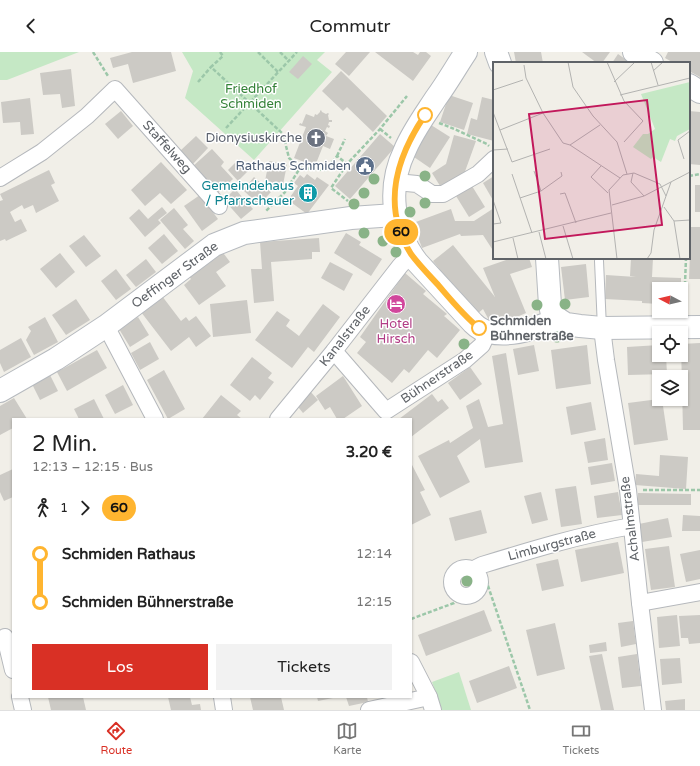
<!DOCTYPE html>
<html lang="de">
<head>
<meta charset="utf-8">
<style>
  body { margin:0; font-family:"Varela Round",sans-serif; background:#f2f2f2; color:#222; height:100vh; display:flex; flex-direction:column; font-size:15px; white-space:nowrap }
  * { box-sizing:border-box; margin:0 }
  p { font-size:13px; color:#767676 }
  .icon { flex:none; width:22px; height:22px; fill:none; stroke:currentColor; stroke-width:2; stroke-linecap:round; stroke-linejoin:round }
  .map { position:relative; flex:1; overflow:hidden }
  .sheet { position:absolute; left:12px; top:366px; width:400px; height:280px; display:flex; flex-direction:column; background:#fff; border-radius:0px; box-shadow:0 1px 3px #0004 }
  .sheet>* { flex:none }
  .badge { padding:0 8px; border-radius:13px; font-size:14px; line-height:26px }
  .needle { width:26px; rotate:277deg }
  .fabs { position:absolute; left:652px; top:230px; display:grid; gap:8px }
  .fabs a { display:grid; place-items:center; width:36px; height:36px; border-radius:0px; background:#fff; box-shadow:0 1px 3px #0004; font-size:20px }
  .map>.badge { position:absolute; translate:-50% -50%; box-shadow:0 0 0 2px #fff }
  .legs { display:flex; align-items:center; gap:6px; height:44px; padding:0 20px; font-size:13px }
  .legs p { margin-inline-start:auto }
  .head { display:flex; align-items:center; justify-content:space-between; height:68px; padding:0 20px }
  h1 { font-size:22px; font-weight:600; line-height:30px }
  .action { display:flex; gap:8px; margin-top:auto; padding:8px 20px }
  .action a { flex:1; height:46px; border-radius:0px; background:#d93025; color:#fff; font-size:16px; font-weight:600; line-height:46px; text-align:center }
  .action a+a { background:#f2f2f2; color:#222 }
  ul { padding:0 20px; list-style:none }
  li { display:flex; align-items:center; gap:14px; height:48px; font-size:15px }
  li i { display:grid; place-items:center; width:6px; height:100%; margin:0 5px; background:currentColor }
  li i::after { content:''; width:10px; height:10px; margin:-5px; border:3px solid; border-radius:50%; background:#fff }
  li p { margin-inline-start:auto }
  li:first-child i { background:linear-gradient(#0000 50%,currentColor 0) }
  li:last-child i { background:linear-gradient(currentColor 50%,#0000 0) }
  header { display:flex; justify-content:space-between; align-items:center; height:52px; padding:0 20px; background:#fff; font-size:18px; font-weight:600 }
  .tabs { display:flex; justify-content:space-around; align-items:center; height:56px; border-top:1px solid #e0e0e0; background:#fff; font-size:11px; color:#767676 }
  .tabs a { display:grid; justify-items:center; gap:2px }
  .tabs .selected { color:#d93025 }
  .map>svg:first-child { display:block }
  .green { fill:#c5e8c5 }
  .building { fill:#cccac5 }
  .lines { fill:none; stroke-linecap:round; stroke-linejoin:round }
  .lane-casing { stroke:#b5b8bc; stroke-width:10 }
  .street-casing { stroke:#b5b8bc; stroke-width:18 }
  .secondary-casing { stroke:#b6babf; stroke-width:24 }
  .path { stroke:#9cc7a9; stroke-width:2.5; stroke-dasharray:4 2; stroke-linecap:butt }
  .lane { stroke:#fff; stroke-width:8 }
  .street { stroke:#fff; stroke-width:16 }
  .secondary { stroke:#fff; stroke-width:22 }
  .tree { fill:#89b387 }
  .line-1-casing { stroke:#fff; stroke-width:9 }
  .line-1 { stroke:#ffb530; stroke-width:6 }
  .stop-1-dot { fill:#fff; stroke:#ffb530; stroke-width:2 }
  .labels { text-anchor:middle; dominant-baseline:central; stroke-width:3; stroke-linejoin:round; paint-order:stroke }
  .park-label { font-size:13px; fill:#348238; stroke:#fff }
  .worship-label { font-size:13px; fill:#5b616d; stroke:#fff; text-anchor:end }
  .street-label { font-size:13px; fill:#5f6368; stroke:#fff }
  .service-label { font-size:13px; fill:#4e5e75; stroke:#fff; text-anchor:end }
  .culture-label { font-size:13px; fill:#0d838f; stroke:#fff; text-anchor:end }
  .stop-label { font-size:13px; font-weight:bold; fill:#5f6368; stroke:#fff; text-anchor:start }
  .hotel-label { font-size:13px; fill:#b23c85; stroke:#fff }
  .inset-road { fill:none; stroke:#b3b3b1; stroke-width:1 }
  .view { fill:#c2185b; fill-opacity:0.15; stroke:#c2185b; stroke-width:2 }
  .inset-edge { fill:none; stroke:#5f6368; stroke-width:2 }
</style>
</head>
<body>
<header><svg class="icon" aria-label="back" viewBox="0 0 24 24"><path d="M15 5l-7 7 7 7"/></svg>Commutr<svg class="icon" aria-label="person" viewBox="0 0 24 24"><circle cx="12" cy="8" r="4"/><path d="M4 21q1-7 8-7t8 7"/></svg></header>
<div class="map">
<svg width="700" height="658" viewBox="0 0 700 658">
  <rect width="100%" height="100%" fill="#f1efe8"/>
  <g class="green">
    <polygon points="0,0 79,0 7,28 0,28"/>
    <polygon points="182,0 325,0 317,8 332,20 254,108 185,46 193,19"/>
    <polygon points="459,620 471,658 442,658 432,630"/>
  </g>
  <g class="building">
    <polygon points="132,0 171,0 176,19 133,31 128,12 113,16 110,6"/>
    <polygon points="346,0 370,0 349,24 335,12"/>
    <polygon points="375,0 413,0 418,3 420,0 426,0 431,4 413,29"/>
    <polygon points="514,0 541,0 543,11 516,11"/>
    <polygon points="582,0 610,0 602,11 597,11"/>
    <polygon points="668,0 700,0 700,25 689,19 689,11 674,11 665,6"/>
    <polygon points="618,2 631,11 612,11"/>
    <polygon points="303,4 312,12 298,27 289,20"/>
    <polygon points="71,17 75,54 62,56 60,42 43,43 40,21"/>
    <polygon points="341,19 387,64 373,80 347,55 343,59 322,39"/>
    <polygon points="449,43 473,51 464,78 440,70"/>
    <polygon points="482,45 494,48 494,89 467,82 471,66 477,68"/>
    <polygon points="30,46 34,82 21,83 20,70 3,71 1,50"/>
    <polygon points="321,58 322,60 326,62 328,61 329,62 328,63 329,68 332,68 332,70 329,70 328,73 330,74 329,76 327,75 325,79 328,81 326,84 334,87 330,97 323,94 315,114 294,106 306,75 299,73 300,71 302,72 306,62 314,65 315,62 317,63 320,60 320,59"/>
    <polygon points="121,59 133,74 118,87 105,72"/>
    <polygon points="689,59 700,60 700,113 689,112"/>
    <polygon points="431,73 450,85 430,116 411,103"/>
    <polygon points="380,82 395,95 350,147 335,134"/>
    <polygon points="454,83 476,89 463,125 442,137 432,121 446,112"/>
    <polygon points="196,84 208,96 193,112 180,99"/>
    <polygon points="212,97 224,110 221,114 233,127 217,142 192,115"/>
    <polygon points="239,107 249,118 238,129 228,118"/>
    <polygon points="269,109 287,112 283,133 265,129"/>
    <polygon points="161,110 187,138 171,152 160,141 145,154 131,138"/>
    <polygon points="49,118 55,131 51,133 59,149 36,161 33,153 24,157 22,153 10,160 15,170 21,167 27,179 6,189 5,187 0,189 0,149 3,148 0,142"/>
    <polygon points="307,122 315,128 317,125 329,133 307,162 288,148 298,134 294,131 300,123 304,126"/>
    <polygon points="494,124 494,150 483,131"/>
    <polygon points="254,125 271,140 259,153 243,138"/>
    <rect x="695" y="133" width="5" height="27"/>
    <polygon points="472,134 485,155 469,165 456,144"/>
    <polygon points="235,137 253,157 241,167 224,148"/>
    <polygon points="200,143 218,167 202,179 184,154"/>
    <polygon points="162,155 167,161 158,168 161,171 145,185 129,166 139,157 148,167"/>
    <polygon points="174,156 188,173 183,177 194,189 185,197 160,168"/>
    <polygon points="494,156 494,200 483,183 461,184 460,182 422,196 413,171 451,157 455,169 474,169"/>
    <polygon points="691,175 700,175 700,227 689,227"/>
    <polygon points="346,181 361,190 359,193 382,207 371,224 334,201"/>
    <polygon points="164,182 178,199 162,212 148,196"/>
    <polygon points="84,183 101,204 86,215 69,194"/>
    <polygon points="319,186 320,200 312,200 312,207 271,210 274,249 254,251 251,217 262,217 260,190"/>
    <polygon points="453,193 495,245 483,216 509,207 508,206 529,206 532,215 510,222 526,261 505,270 503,265 491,272 483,257 476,263 433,209"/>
    <polygon points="221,198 230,210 216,220 226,234 199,253 184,233 191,227 187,222"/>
    <polygon points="60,201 75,220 56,236 40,217"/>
    <polygon points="631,206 653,206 652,225 681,226 681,237 659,237 659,252 642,251 642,249 605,247 606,223 636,225 630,224"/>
    <polygon points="146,207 156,220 136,235 126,223"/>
    <polygon points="330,210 353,222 344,239 321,226"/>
    <polygon points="586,212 589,245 565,248 561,215"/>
    <polygon points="116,217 131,237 116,248 101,229"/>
    <polygon points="405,221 426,239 423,242 447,262 444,264 460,278 437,306 428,298 409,321 404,317 392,331 357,301 366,290 360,285"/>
    <polygon points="162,244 181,269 186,265 189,269 196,264 211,284 196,295 189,285 171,299 141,260"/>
    <polygon points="76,247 90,268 66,283 52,263"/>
    <polygon points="247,248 251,281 213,285 210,252"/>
    <polygon points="323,252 340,265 314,300 308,295 292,316 255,288 277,259 290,268 286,274 299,284"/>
    <polygon points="45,265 58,290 34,303 26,288 31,279 28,275"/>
    <polygon points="138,265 149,283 130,295 119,277"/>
    <polygon points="21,286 31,305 4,320 0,311 0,298"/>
    <polygon points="150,290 159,307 140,318 131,301"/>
    <polygon points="700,291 700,378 683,378 681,292"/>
    <polygon points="534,293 539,319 518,323 513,297"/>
    <polygon points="587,293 591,332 556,337 551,298"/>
    <polygon points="659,293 659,303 666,303 667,322 628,323 627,295"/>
    <polygon points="97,298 107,316 67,339 57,320"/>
    <polygon points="506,301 523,410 485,416 480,387 457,404 470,430 440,446 418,404 449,388 450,391 473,376 466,354 479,347 488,375 503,372 492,304"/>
    <polygon points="252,305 272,321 268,326 274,330 260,348 255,343 250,349 230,333"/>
    <polygon points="470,315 482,332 460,348 448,331"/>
    <polygon points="164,318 185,357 168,367 147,328"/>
    <polygon points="50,323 58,339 40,348 32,332"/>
    <polygon points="343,324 362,354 343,367 337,367 330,355 325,358 316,344"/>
    <polygon points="123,333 133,353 115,362 105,343"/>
    <polygon points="309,338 318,348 303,361 294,350"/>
    <polygon points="432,342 438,350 442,347 449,356 411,385 411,367 399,367"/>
    <polygon points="221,343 241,359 237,363 242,367 202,367"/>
    <polygon points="14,346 27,367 13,367 13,376 0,383 0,354"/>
    <polygon points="94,347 104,367 79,367 74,357"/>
    <polygon points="659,347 662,347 668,388 634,393 628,351"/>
    <polygon points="591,350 596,378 571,383 566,355"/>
    <polygon points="605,386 608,408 588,411 584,390"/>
    <polygon points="660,403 688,405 686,437 635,433 636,422 659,424"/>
    <polygon points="411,411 425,438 420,440 431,463 411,473"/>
    <polygon points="612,411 615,429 591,433 588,415"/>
    <polygon points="13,417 13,445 4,449 0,440 0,423"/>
    <polygon points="576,434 582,472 561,475 555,437"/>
    <polygon points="541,440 548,468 532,472 524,444"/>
    <polygon points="618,440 622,463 597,466 594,444"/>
    <polygon points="638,441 691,442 691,453 638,453"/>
    <polygon points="481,458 487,481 455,489 449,466"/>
    <polygon points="683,463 700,464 700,479 682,479"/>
    <polygon points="668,466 672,485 642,490 639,472"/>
    <polygon points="618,490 624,521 581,530 575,498"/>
    <polygon points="669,494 675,535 651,538 645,497"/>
    <polygon points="700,498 700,527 686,530 680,502"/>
    <polygon points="558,507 564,534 542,539 536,512"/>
    <polygon points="484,558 492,579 426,604 418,583"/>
    <polygon points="677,563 680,594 659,596 657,565"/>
    <polygon points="700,563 700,591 689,592 688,586 681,586 679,564"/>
    <polygon points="633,569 636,592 621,595 618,571"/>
    <polygon points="555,571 565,617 537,624 526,578"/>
    <polygon points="606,590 607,599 590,601 589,593"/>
    <polygon points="602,602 614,658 601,658 589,604"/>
    <polygon points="637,602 641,634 622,636 618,605"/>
    <polygon points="680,606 682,631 662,633 660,607"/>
    <polygon points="509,614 517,636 477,651 469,629"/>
    <polygon points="48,645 83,645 86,658 51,658"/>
    <polygon points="168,645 190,645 192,653 200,652 201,658 171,658"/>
    <polygon points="250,645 281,645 284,658 253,658"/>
    <polygon points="317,645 333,645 333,646 318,649"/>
    <polygon points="346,645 367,645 368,650 349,654"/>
    <polygon points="685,647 685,658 666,658 665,649"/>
  </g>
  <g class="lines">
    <defs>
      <polyline id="lane" points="599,209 602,276"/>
      <g id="street">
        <polyline points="0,126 42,100 87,64 115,37 219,154"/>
        <polyline points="396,130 417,132 432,142 443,142 478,122 494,107"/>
        <polyline points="106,274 155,367"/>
        <polyline points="602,276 606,308 628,438 640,551 653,658"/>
        <polyline points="334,299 386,359 465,308 482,293 488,280"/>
        <polyline points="278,367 334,299 400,214 411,202"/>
        <circle cx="466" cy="530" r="14"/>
        <path d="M474,517l8,-4c49,-15 98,-30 150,-39"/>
        <polyline points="640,551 700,540"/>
        <polyline points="5,585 13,618"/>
        <polyline points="411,610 429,645 433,658"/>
        <polyline points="20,645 23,658"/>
        <polyline points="222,645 224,658"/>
        <polyline points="369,658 429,645"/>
      </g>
      <g id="secondary">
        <path d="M466,0c-10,15 -19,31 -30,46 -11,17 -23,33 -31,52 -18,37 -13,79 12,112l56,61c4,4 10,8 16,9 21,5 49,-4 69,-13"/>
        <polyline points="496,0 500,11"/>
        <polyline points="634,0 652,11"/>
        <polyline points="689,33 700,40"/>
        <polyline points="547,206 550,253 552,262 558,267 566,272 580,274 602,276 700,275"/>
        <polyline points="0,339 56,307 106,274 214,193 244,181 351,166 395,163"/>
      </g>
    </defs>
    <use href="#lane" class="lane-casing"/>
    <use href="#street" class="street-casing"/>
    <use href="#secondary" class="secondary-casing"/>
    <g class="path">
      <polyline points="93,0 108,24"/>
      <polyline points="220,0 223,4 211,15 283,82 289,106 300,116 285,140 265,160"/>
      <polyline points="258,0 278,20"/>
      <polyline points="280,0 289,9"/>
      <polyline points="198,30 211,15"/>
      <path d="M439,71c17,6 32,14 48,21l2,2"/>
      <polyline points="226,76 297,0"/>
      <polyline points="380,77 391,86"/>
      <polyline points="337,104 345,87"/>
      <polyline points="347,112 331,136 348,149"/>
      <polyline points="300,116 326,118 337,104 347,112 380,77 407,44"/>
      <polyline points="689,124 700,122"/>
      <polyline points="684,257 686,206"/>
      <polyline points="643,438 700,438"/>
      <polyline points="486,528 530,658"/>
      <polyline points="411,567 454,551 462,543"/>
    </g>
    <use href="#lane" class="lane"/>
    <use href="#street" class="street"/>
    <use href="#secondary" class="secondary"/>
  </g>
  <g class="tree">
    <circle cx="425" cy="124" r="5.5"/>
    <circle cx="374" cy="127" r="5.5"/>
    <circle cx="364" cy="141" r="5.5"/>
    <circle cx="425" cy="151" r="5.5"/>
    <circle cx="354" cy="152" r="5.5"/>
    <circle cx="410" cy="160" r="5.5"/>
    <circle cx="364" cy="181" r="5.5"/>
    <circle cx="383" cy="189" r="5.5"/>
    <circle cx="396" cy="200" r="5.5"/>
    <circle cx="565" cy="252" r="5.5"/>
    <circle cx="537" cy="253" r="5.5"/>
    <circle cx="557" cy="285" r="5.5"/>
    <circle cx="464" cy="292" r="5.5"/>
    <circle cx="467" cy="529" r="5.5"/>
  </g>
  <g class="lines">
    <defs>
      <path id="line-1" d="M425,63c-29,43 -44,91 -14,139 8,11 19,22 28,32 12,14 25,30 40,42"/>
    </defs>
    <use href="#line-1" class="line-1-casing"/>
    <use href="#line-1" class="line-1"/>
  </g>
  <defs>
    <symbol id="church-disc" viewBox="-11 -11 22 22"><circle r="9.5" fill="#6b7280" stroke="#fff"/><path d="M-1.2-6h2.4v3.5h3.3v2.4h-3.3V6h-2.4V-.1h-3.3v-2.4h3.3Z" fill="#fff"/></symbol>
    <symbol id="civic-disc" viewBox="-11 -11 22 22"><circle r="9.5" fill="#5c6f8a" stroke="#fff"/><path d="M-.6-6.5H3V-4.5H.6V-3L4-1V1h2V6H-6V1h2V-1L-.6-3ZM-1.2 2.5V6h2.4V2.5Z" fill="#fff"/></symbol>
    <symbol id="building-disc" viewBox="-11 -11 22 22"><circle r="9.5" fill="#0f9aa8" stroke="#fff"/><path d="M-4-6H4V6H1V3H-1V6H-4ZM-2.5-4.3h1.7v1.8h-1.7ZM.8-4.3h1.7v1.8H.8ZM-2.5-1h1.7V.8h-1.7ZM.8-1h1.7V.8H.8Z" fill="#fff"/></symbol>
    <symbol id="hotel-disc" viewBox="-11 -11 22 22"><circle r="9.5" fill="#d1479c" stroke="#fff"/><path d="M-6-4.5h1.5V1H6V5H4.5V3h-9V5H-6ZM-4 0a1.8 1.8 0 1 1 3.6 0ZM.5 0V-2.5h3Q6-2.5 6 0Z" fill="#fff"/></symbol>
  </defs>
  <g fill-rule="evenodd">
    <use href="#church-disc" x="305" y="75" width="22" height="22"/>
    <use href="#civic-disc" x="354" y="103" width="22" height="22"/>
    <use href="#building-disc" x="297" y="130" width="22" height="22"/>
    <use href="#hotel-disc" x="385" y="241" width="22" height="22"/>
  </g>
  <g class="stop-1-dot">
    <circle cx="425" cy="63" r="7"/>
    <circle cx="479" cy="276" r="7"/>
  </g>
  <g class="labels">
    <g class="park-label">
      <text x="251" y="37">Friedhof<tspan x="251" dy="15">Schmiden</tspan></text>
    </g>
    <g class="worship-label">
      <text x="302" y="86">Dionysiuskirche</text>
    </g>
    <g class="street-label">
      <text transform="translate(167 95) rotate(48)">Staffelweg</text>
      <text transform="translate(175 223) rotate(-36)">Oeffinger Straße</text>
      <text transform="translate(345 284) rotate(-52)">Kanalstraße</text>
      <text transform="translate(437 325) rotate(-34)">Bühnerstraße</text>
      <text transform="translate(630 467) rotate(-97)">Achalmstraße</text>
      <text transform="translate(552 493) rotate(-15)">Limburgstraße</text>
    </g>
    <g class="service-label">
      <text x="351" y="114">Rathaus Schmiden</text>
    </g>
    <g class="culture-label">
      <text x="294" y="134">Gemeindehaus<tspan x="294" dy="15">/ Pfarrscheuer</tspan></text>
    </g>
    <g class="stop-label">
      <text x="490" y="269">Schmiden<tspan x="490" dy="15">Bühnerstraße</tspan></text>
    </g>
    <g class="hotel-label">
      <text x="396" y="272">Hotel<tspan x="396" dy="15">Hirsch</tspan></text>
    </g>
  </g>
  <g transform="translate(493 10)">
    <rect width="197" height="197" fill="#f1efe8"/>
    <path d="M197,20v47l-13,7 -2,5 -5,-2 -9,23 -8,-5 -2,2 -18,-12 10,-13h5l7,-5 -14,-35z" fill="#c5e8c5"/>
    <path class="inset-road" d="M75,0l5,25 20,29 24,26 10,32M114,0l17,39 19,20 -19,21M158,0l7,23M31,3l2,13 17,35 20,30 7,2 30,-20M160,9l10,-9M121,20l20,-19M0,28l30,-10M127,33l70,-17M0,50l19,50 38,-13M7,68l43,-17M77,83l50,33M0,88l15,-1M191,97l-6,-19 12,-9M108,104l-10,11 17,16M41,109l7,20M140,111l-2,9 13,14M19,112l20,59M67,132l5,-1 11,30M27,136l21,-7 21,-15 -1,-4M0,138l8,23 -8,1M119,143l32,-9 46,-24M171,145l10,14 6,38M181,159l16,-1M70,164l10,33M46,170l7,27M20,176l5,21M0,180l118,-29M124,197l-8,-69 14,-15 11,-2 26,11 6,12M154,197l4,-6 3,-23 17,-48"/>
    <path class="view" d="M154,38l15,125 -117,14 -16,-125z"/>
    <rect width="197" height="197" class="inset-edge"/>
  </g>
</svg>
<div class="fabs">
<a><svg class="needle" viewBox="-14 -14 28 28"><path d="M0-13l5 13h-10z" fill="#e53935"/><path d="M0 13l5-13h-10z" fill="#767676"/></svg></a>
<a><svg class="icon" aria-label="locate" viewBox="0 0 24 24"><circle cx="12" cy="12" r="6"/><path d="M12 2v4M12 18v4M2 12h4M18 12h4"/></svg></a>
<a><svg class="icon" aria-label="layers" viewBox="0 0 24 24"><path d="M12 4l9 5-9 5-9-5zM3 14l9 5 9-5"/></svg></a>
</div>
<b class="badge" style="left:401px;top:180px;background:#ffb530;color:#111">60</b>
<section class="sheet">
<div class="head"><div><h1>2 Min.</h1><p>12:13 – 12:15 · Bus</p></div><b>3.20 €</b></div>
<div class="legs"><svg class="icon" aria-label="walk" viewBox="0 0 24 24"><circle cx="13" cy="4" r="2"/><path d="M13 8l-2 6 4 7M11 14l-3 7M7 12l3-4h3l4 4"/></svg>1<svg class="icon" aria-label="forward" viewBox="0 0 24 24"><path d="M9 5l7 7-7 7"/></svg><b class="badge" style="background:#ffb530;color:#111">60</b></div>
<ul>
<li><i style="color:#ffb530"></i><b>Schmiden Rathaus</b><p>12:14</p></li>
<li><i style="color:#ffb530"></i><b>Schmiden Bühnerstraße</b><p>12:15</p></li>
</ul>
<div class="action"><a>Los</a><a>Tickets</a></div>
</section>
</div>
<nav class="tabs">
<a class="selected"><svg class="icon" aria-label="directions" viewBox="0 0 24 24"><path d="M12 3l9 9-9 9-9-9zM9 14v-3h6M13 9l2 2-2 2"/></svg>Route</a>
<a><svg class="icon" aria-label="map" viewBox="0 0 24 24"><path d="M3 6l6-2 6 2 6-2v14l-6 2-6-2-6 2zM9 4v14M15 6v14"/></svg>Karte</a>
<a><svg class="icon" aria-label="tickets" viewBox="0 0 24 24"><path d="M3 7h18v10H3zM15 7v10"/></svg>Tickets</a>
</nav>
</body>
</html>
